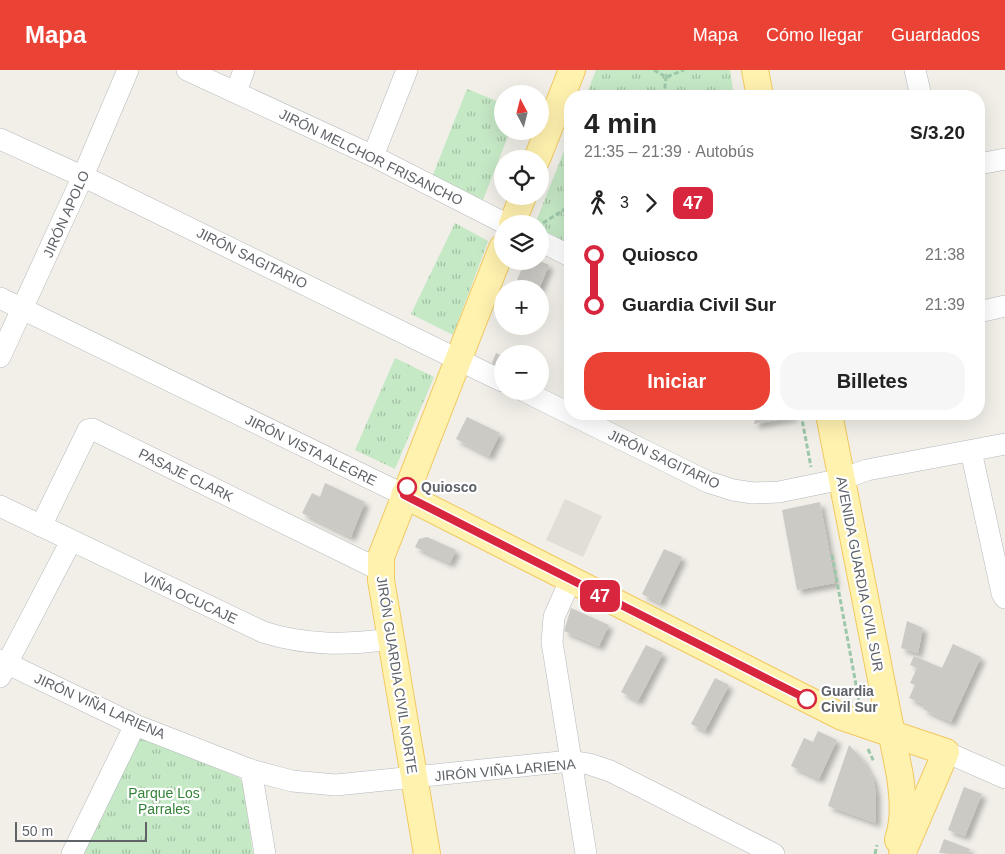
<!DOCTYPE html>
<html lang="es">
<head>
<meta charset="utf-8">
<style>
  body { margin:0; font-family:Helvetica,sans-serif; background:#f6f6f6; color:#222; height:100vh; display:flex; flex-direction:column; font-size:19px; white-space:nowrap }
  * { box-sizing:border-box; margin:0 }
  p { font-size:16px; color:#767676 }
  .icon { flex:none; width:28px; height:28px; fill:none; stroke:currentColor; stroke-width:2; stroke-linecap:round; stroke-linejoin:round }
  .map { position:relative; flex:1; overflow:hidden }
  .panel { position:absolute; left:564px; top:20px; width:421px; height:330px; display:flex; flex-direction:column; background:#fff; border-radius:20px; box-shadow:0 5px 20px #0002 }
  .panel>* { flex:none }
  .badge { padding:0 10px; border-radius:8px; font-size:18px; line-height:32px }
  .needle { width:32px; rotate:353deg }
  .fabs { position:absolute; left:494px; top:15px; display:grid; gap:10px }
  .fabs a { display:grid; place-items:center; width:55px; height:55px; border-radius:50%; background:#fff; box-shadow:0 5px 20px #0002; font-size:25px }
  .scale { position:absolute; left:15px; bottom:12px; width:132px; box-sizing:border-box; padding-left:5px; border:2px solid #5f6368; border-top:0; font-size:14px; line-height:18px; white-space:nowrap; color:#5f6368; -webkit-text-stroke:4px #fff; paint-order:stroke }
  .map>.badge { position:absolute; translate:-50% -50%; box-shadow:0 0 0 2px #fff }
  .legs { display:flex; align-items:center; gap:8px; height:55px; padding:0 20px; font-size:16px }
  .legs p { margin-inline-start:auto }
  .overview { display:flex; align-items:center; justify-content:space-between; height:85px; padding:0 20px }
  h1 { font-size:28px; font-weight:700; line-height:38px }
  .action { display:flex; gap:10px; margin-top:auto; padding:10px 20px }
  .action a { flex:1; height:58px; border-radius:20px; background:#ea4335; color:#fff; font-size:20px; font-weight:700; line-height:58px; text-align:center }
  .action a+a { background:#f6f6f6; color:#222 }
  ul { padding:0 20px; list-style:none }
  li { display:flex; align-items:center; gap:18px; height:50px; font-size:19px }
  li i { display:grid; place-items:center; width:8px; height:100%; margin:0 6px; background:currentColor }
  li i::after { content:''; width:12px; height:12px; margin:-6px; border:4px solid; border-radius:50%; background:#fff }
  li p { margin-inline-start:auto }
  li:first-child i { background:linear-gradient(#0000 50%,currentColor 0) }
  li:last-child i { background:linear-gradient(currentColor 50%,#0000 0) }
  header { display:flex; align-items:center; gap:30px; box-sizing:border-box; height:70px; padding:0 25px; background:#ea4335; color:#fff }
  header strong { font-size:24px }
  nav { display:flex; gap:28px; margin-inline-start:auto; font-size:18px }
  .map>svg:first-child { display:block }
  .education { fill:#e1ded6 }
  .grass { fill:url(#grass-tufts) }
  .building { fill:#cccac5; filter:url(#shadow) }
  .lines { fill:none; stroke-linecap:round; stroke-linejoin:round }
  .minor-casing { stroke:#b5b8bc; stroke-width:22 }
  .major-casing { stroke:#f2c960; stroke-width:28 }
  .path { stroke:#9cc7a9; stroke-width:3; stroke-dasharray:5 2.5; stroke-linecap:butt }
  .minor { stroke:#fff; stroke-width:21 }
  .major { stroke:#fff2af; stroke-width:26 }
  .line-1-casing { stroke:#fff; stroke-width:11 }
  .line-1 { stroke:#d7263d; stroke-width:8 }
  .stop-1-dot { fill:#fff; stroke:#d7263d; stroke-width:2.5 }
  .labels { text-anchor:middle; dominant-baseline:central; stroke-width:4.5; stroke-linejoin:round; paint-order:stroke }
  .street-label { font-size:14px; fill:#5f6368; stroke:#fff }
  .stop-label { font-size:14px; font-weight:bold; fill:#5f6368; stroke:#fff; text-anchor:start }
  .park-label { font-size:14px; fill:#348238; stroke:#fff }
</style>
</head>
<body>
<header>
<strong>Mapa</strong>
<nav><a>Mapa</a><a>Cómo llegar</a><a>Guardados</a></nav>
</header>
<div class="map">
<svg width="1005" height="784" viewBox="0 0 1005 784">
  <defs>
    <pattern id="grass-tufts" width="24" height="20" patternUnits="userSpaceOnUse" patternTransform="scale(1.25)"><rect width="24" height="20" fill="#c5e8c5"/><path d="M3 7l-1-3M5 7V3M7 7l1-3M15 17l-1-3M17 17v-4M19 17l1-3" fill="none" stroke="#a3c0a4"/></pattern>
    <filter id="shadow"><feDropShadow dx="4.5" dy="4.5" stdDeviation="2.5" flood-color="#0004"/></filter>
  </defs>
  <rect width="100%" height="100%" fill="#f1efe8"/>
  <polygon class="education" points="565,429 602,446 583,487 546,470"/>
  <g class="grass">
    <polygon points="596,0 730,0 734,26 586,26"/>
    <polygon points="467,19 502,33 502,61 510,61 483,130 432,107"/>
    <polygon points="570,66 570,176 540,162 540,154 535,154"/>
    <polygon points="455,153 488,171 453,265 411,244"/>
    <polygon points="395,288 434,307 395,399 355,380"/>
    <polygon points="141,667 240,708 244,718 253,784 81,784"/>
  </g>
  <g class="building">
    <polygon points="525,191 540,191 549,195 539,219 514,217"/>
    <polygon points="496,283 502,286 502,302 496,299 492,293"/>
    <polygon points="756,344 793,344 794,347 754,354"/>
    <polygon points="467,347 500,363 489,386 456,369"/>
    <polygon points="325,413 365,432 351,467 302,443 312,423 320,427"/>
    <polygon points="820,432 835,513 797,520 782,440"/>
    <polygon points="427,467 456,480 450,493 415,477 419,469"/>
    <polygon points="664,479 682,487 660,533 642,524"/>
    <polygon points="571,538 609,555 599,576 564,561"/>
    <polygon points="907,551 923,558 918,583 901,578"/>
    <polygon points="953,574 981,587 951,652 923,639 925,635 909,628 915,615 910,613 917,598 910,595 914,586 942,598"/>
    <polygon points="646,575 663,583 638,631 621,622"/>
    <polygon points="715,608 729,615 705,661 691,654"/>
    <polygon points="818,661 837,670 819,709 791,696 804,668 813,672"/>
    <polygon points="849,675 862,689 873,709 876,723 876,753 828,736"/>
    <polygon points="964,717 982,724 965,766 948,760"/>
    <polygon points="944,769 970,779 968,784 939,783"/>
  </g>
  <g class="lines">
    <defs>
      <g id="minor">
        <polyline points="187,0 373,86 506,154"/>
        <polyline points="915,0 921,26"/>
        <polyline points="236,22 244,0"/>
        <polyline points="0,69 97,113 502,311"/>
        <polyline points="373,86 407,0"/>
        <polyline points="979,94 1005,89"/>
        <polyline points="540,171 570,186"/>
        <polyline points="0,228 404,425"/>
        <polyline points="979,242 1005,236"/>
        <polyline points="0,287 83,106 128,0"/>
        <polyline points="524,321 708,412 733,420 753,423 779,422 842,409 867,400 1005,374"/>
        <polyline points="971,381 1002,523 1005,528"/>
        <path d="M0,436l263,126c44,14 84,13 129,7"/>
        <polyline points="41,456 88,360 92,359 380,500"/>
        <polyline points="570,511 554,547 552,572 586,784"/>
        <polyline points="0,590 135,655 251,700 292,711 336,715 570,691 589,694 610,701 774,784"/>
        <polyline points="0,607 71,471"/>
        <polyline points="946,682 1005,708"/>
        <polyline points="251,700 265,784"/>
        <polyline points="72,784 135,655"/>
      </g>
      <g id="major">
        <polyline points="755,0 760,26"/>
        <polyline points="537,89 572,0"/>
        <polyline points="512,154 523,126"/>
        <path d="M829,344l71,362c3,22 5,42 -2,64"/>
        <polyline points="404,425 842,647 946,682 902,784"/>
        <polyline points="427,784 381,510 381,487 502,178"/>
      </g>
    </defs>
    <use href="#minor" class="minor-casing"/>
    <use href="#major" class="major-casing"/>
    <g class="path">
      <polyline points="654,0 666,7 684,0"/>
      <polyline points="664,26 666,7"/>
      <polyline points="543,153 570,136"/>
      <polyline points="801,344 811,397"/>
      <polyline points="832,485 859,631"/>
      <polyline points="868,679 874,692"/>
      <polyline points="875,784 877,775"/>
    </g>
    <use href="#minor" class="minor"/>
    <use href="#major" class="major"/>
  </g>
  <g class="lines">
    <defs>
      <polyline id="line-1" points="407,417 404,425 807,629"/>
    </defs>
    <use href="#line-1" class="line-1-casing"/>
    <use href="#line-1" class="line-1"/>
  </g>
  <g class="stop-1-dot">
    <circle cx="407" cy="417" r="9"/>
    <circle cx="807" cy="629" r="9"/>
  </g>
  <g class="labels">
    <g class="street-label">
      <text transform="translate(371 87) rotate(26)">JIRÓN MELCHOR FRISANCHO</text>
      <text transform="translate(66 144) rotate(-66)">JIRÓN APOLO</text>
      <text transform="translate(252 188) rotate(26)">JIRÓN SAGITARIO</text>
      <text transform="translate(311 380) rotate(26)">JIRÓN VISTA ALEGRE</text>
      <text transform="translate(664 389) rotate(25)">JIRÓN SAGITARIO</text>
      <text transform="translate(186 405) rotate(26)">PASAJE CLARK</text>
      <text transform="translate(860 504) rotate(79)">AVENIDA GUARDIA CIVIL SUR</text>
      <text transform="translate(190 528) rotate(25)">VIÑA OCUCAJE</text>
      <text transform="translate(397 605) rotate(81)">JIRÓN GUARDIA CIVIL NORTE</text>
      <text transform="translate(100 636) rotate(24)">JIRÓN VIÑA LARIENA</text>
      <text transform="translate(505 700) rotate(-5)">JIRÓN VIÑA LARIENA</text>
    </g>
    <g class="stop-label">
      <text x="421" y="417">Quiosco</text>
      <text x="821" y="621">Guardia<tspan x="821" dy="16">Civil Sur</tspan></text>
    </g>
    <g class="park-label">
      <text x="164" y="723">Parque Los<tspan x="164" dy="16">Parrales</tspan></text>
    </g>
  </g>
</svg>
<div class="fabs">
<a><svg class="needle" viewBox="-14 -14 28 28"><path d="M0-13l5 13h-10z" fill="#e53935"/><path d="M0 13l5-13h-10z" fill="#767676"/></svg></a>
<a><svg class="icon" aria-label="locate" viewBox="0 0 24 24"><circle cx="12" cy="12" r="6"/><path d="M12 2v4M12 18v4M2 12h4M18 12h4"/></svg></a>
<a><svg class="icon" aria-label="layers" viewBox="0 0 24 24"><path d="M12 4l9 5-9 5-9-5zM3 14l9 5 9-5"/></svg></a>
<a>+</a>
<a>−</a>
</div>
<div class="scale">50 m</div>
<b class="badge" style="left:600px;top:526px;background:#d7263d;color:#fff">47</b>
<section class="panel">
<div class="overview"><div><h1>4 min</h1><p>21:35 – 21:39 · Autobús</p></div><b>S/3.20</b></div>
<div class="legs"><svg class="icon" aria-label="walk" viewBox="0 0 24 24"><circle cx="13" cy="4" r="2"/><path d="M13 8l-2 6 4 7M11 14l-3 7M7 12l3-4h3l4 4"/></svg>3<svg class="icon" aria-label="forward" viewBox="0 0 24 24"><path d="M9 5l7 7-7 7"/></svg><b class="badge" style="background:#d7263d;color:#fff">47</b></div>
<ul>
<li><i style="color:#d7263d"></i><b>Quiosco</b><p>21:38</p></li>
<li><i style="color:#d7263d"></i><b>Guardia Civil Sur</b><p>21:39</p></li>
</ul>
<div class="action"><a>Iniciar</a><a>Billetes</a></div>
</section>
</div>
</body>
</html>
